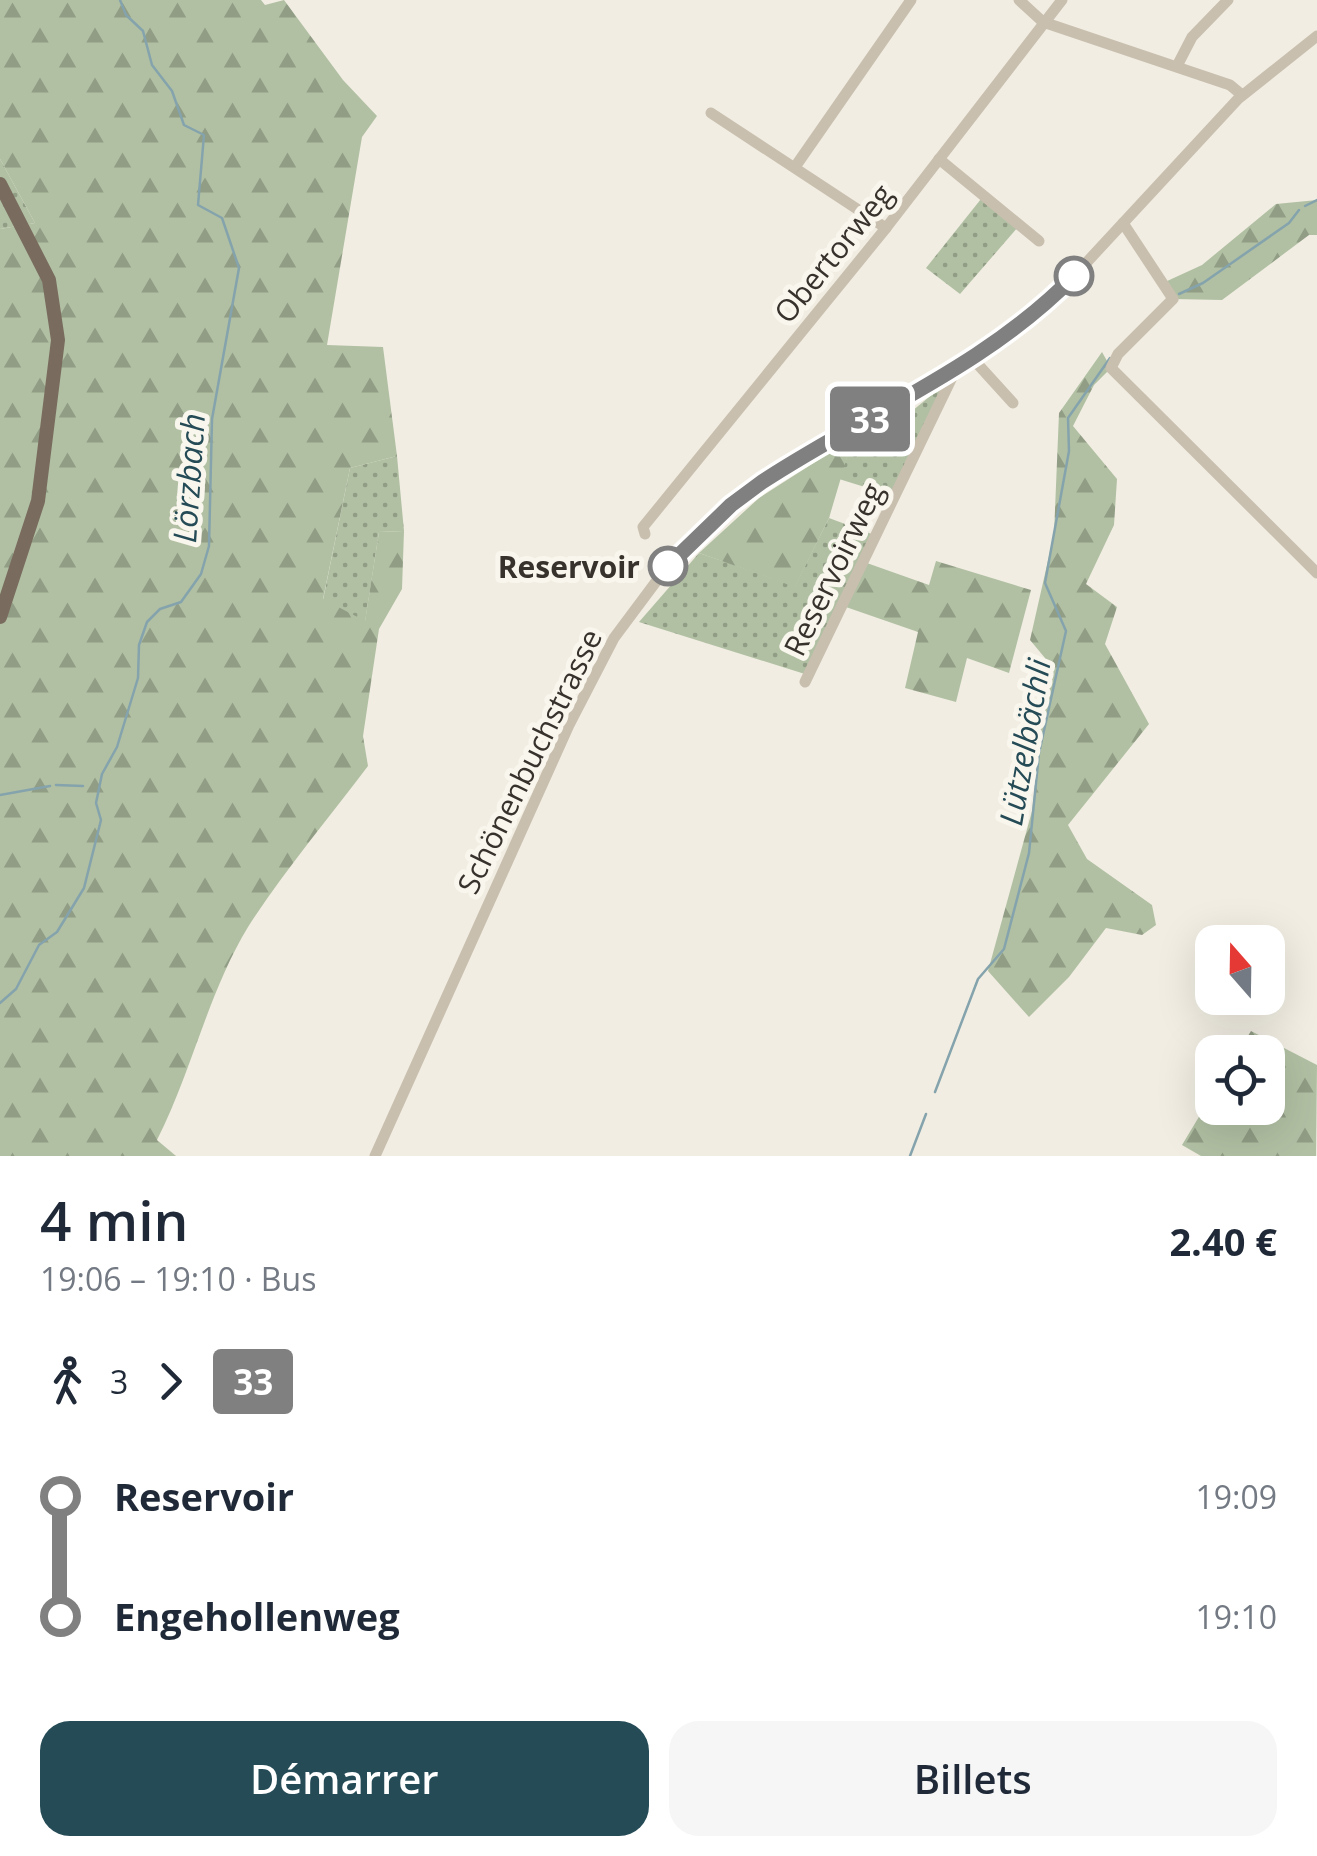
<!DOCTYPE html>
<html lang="fr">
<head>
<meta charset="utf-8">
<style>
  body { margin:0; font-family:"Open Sans",sans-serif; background:#f6f6f7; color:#1f2937; height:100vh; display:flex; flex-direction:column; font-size:38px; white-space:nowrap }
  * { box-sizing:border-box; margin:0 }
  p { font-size:32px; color:#747a83 }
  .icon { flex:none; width:55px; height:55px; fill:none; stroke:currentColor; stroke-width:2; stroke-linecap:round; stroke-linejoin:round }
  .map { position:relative; height:1156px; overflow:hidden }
  .side { display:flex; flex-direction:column; background:#fff; flex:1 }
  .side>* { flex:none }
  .badge { padding:0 20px; border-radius:8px; font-size:35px; line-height:65px }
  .needle { width:65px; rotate:340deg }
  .buttons { position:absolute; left:1195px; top:925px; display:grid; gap:20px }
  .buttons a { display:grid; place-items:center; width:90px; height:90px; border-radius:20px; background:#fff; box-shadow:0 10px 40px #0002; font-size:50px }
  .map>.badge { position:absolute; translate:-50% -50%; box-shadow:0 0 0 5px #fff }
  .legs { display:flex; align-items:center; gap:15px; height:110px; padding:0 40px; font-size:32px }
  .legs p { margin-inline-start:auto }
  .head { display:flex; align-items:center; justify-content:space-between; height:170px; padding:0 40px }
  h1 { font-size:55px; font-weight:600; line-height:75px }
  .action { display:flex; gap:20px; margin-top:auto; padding:20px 40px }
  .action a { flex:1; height:115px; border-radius:30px; background:#254b56; color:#fff; font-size:40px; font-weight:600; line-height:115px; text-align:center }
  .action a+a { background:#f6f6f7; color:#1f2937 }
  ul { padding:0 40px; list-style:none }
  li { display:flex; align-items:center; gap:35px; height:120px; font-size:38px }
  li i { display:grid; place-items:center; width:15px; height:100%; margin:0 12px; background:currentColor }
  li i::after { content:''; width:25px; height:25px; margin:-12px; border:8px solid; border-radius:50%; background:#fff }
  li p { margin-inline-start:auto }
  li:first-child i { background:linear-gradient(#0000 50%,currentColor 0) }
  li:last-child i { background:linear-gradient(currentColor 50%,#0000 0) }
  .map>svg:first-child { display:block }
  .grass { fill:url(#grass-dots) }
  .forest { fill:url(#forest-firs) }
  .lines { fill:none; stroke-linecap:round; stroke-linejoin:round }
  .stream { stroke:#84a3ac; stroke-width:2.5 }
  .minor { stroke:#c9bfaf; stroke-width:11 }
  .major { stroke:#796c5f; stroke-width:14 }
  .line-1-casing { stroke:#fff; stroke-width:22 }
  .line-1 { stroke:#808080; stroke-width:15 }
  .stop-1-dot { fill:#fff; stroke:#808080; stroke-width:5 }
  .labels { text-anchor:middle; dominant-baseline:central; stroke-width:10; stroke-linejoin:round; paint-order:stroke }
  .street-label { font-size:30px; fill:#38322c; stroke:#f9f6ee }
  .stop-label { font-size:30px; font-weight:bold; fill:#38322c; stroke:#f9f6ee; text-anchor:end }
  .water-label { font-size:32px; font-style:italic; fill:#254b56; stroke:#f9f6ee }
</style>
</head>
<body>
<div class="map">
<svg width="1317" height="1156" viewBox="0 0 1317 1156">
  <defs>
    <pattern id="grass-dots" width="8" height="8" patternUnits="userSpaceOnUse" patternTransform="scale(2.5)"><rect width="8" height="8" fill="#b1c0a3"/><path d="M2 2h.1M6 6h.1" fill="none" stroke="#919d85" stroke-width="1.8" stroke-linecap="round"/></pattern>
    <pattern id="forest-firs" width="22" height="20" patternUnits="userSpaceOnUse" patternTransform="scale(2.5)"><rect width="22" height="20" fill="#b1c0a3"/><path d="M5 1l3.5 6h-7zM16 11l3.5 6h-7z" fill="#919d85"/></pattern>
  </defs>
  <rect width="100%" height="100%" fill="#f1ede2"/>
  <g class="grass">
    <polygon points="0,159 35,223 0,229"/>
    <polygon points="981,199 1018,227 960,294 926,268"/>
    <polygon points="946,383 897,497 839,479 848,454 903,413 906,416"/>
    <polygon points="397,456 404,531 379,532 365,622 323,600 350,468"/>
    <polygon points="829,518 877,536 808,675 639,622 699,553 795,586"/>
  </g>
  <g class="forest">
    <path d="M0,0h261l4,5 19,-5 59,80 34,36 -15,21 -35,208 56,2 14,109 -47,12 -27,131 42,22 14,-89 25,-1 -2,58 -23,40 -16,107 5,30c-40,53 -84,105 -120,161 -40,66 -56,144 -91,213l19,16h-176v-927l35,-6 -35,-64z"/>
    <polygon points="1317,200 1317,235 1309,235 1222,300 1173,299 1165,282 1202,265 1276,204"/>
    <polygon points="1102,352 1111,368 1094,385 1073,426 1117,479 1114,525 1086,584 1117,607 1105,644 1149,724 1068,825 1087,859 1152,905 1156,925 1142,935 1106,928 1069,977 1029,1017 988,971 1032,811 1041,736 1035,720 1045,658 1030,640 1054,534 1059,413"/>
    <polygon points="901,407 903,413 848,454 829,518 795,587 699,553 759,498"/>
    <polygon points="936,561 1031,590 1009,673 967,658 956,702 905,688 918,632 843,606 864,562 929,585"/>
    <polygon points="1251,1031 1317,1065 1316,1156 1201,1156 1182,1145 1212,1095 1212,1108 1268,1108 1268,1052 1238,1052"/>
  </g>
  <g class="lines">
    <g class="stream">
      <polyline points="1305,206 1317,200"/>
      <polyline points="1179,294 1203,283 1289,223 1299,210"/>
      <polyline points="56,785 83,786"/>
      <polyline points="0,795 50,786"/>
      <polyline points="0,1003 16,989 39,945 57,932 84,888 101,820 96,803 102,774 117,747 138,678 139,645 147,622 160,609 181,602 201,574 209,546 212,419 239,268 222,218 198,205 204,135 184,125 172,91 152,65 143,31 126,15 120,0"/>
      <polyline points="935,1092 978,979 1004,949 1029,853 1039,753 1066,631 1045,583 1069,451 1068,418 1110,358"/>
      <polyline points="910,1156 926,1114"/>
    </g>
    <g class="minor">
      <polyline points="1019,0 1043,22 1230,85 1242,95"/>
      <polyline points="1177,66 1192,37 1228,0"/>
      <polyline points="711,113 886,228"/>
      <polyline points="939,159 1039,241"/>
      <polyline points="795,167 911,0"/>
      <polyline points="1123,223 1173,299 1118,354 1111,368 1317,573"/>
      <polyline points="973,359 1013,403"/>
      <polyline points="645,534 643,527 886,228 1062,0"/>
      <polyline points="805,682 956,369"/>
      <polyline points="375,1156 569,725 614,638 661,575 710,524 761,483 1016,331 1074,276 1238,99 1317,36"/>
    </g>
    <polyline class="major" points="0,184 49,280 58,340 38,501 0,617"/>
  </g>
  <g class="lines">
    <defs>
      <path id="line-1" d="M668,566l63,-61 31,-23c105,-69 223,-115 312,-206"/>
    </defs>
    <use href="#line-1" class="line-1-casing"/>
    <use href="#line-1" class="line-1"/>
  </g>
  <g class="stop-1-dot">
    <circle cx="1074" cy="276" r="18"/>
    <circle cx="668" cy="566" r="18"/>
  </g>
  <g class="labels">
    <g class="street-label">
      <text transform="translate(833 253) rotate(-51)">Obertorweg</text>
      <text transform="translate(833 569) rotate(-64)">Reservoirweg</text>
      <text transform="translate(529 761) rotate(-64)">Schönenbuchstrasse</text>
    </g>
    <g class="stop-label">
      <text x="640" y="566">Reservoir</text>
    </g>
    <g class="water-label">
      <text transform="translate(188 478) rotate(-86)">Lörzbach</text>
      <text transform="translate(1024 742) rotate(-80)">Lützelbächli</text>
    </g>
  </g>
</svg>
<div class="buttons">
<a><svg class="needle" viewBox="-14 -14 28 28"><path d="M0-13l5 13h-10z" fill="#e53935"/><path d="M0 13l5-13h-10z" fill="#747a83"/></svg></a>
<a><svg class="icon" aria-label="locate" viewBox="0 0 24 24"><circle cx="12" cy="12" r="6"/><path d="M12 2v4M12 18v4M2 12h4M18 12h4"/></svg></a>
</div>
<b class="badge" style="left:870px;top:419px;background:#808080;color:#fff">33</b>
</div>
<section class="side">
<div class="head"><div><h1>4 min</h1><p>19:06 – 19:10 · Bus</p></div><b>2.40 €</b></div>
<div class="legs"><svg class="icon" aria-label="walk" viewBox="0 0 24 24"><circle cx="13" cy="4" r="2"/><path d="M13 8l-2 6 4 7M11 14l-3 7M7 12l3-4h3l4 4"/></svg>3<svg class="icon" aria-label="forward" viewBox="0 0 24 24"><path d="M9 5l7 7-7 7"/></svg><b class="badge" style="background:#808080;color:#fff">33</b></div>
<ul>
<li><i style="color:#808080"></i><b>Reservoir</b><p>19:09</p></li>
<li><i style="color:#808080"></i><b>Engehollenweg</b><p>19:10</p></li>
</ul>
<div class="action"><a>Démarrer</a><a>Billets</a></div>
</section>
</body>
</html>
